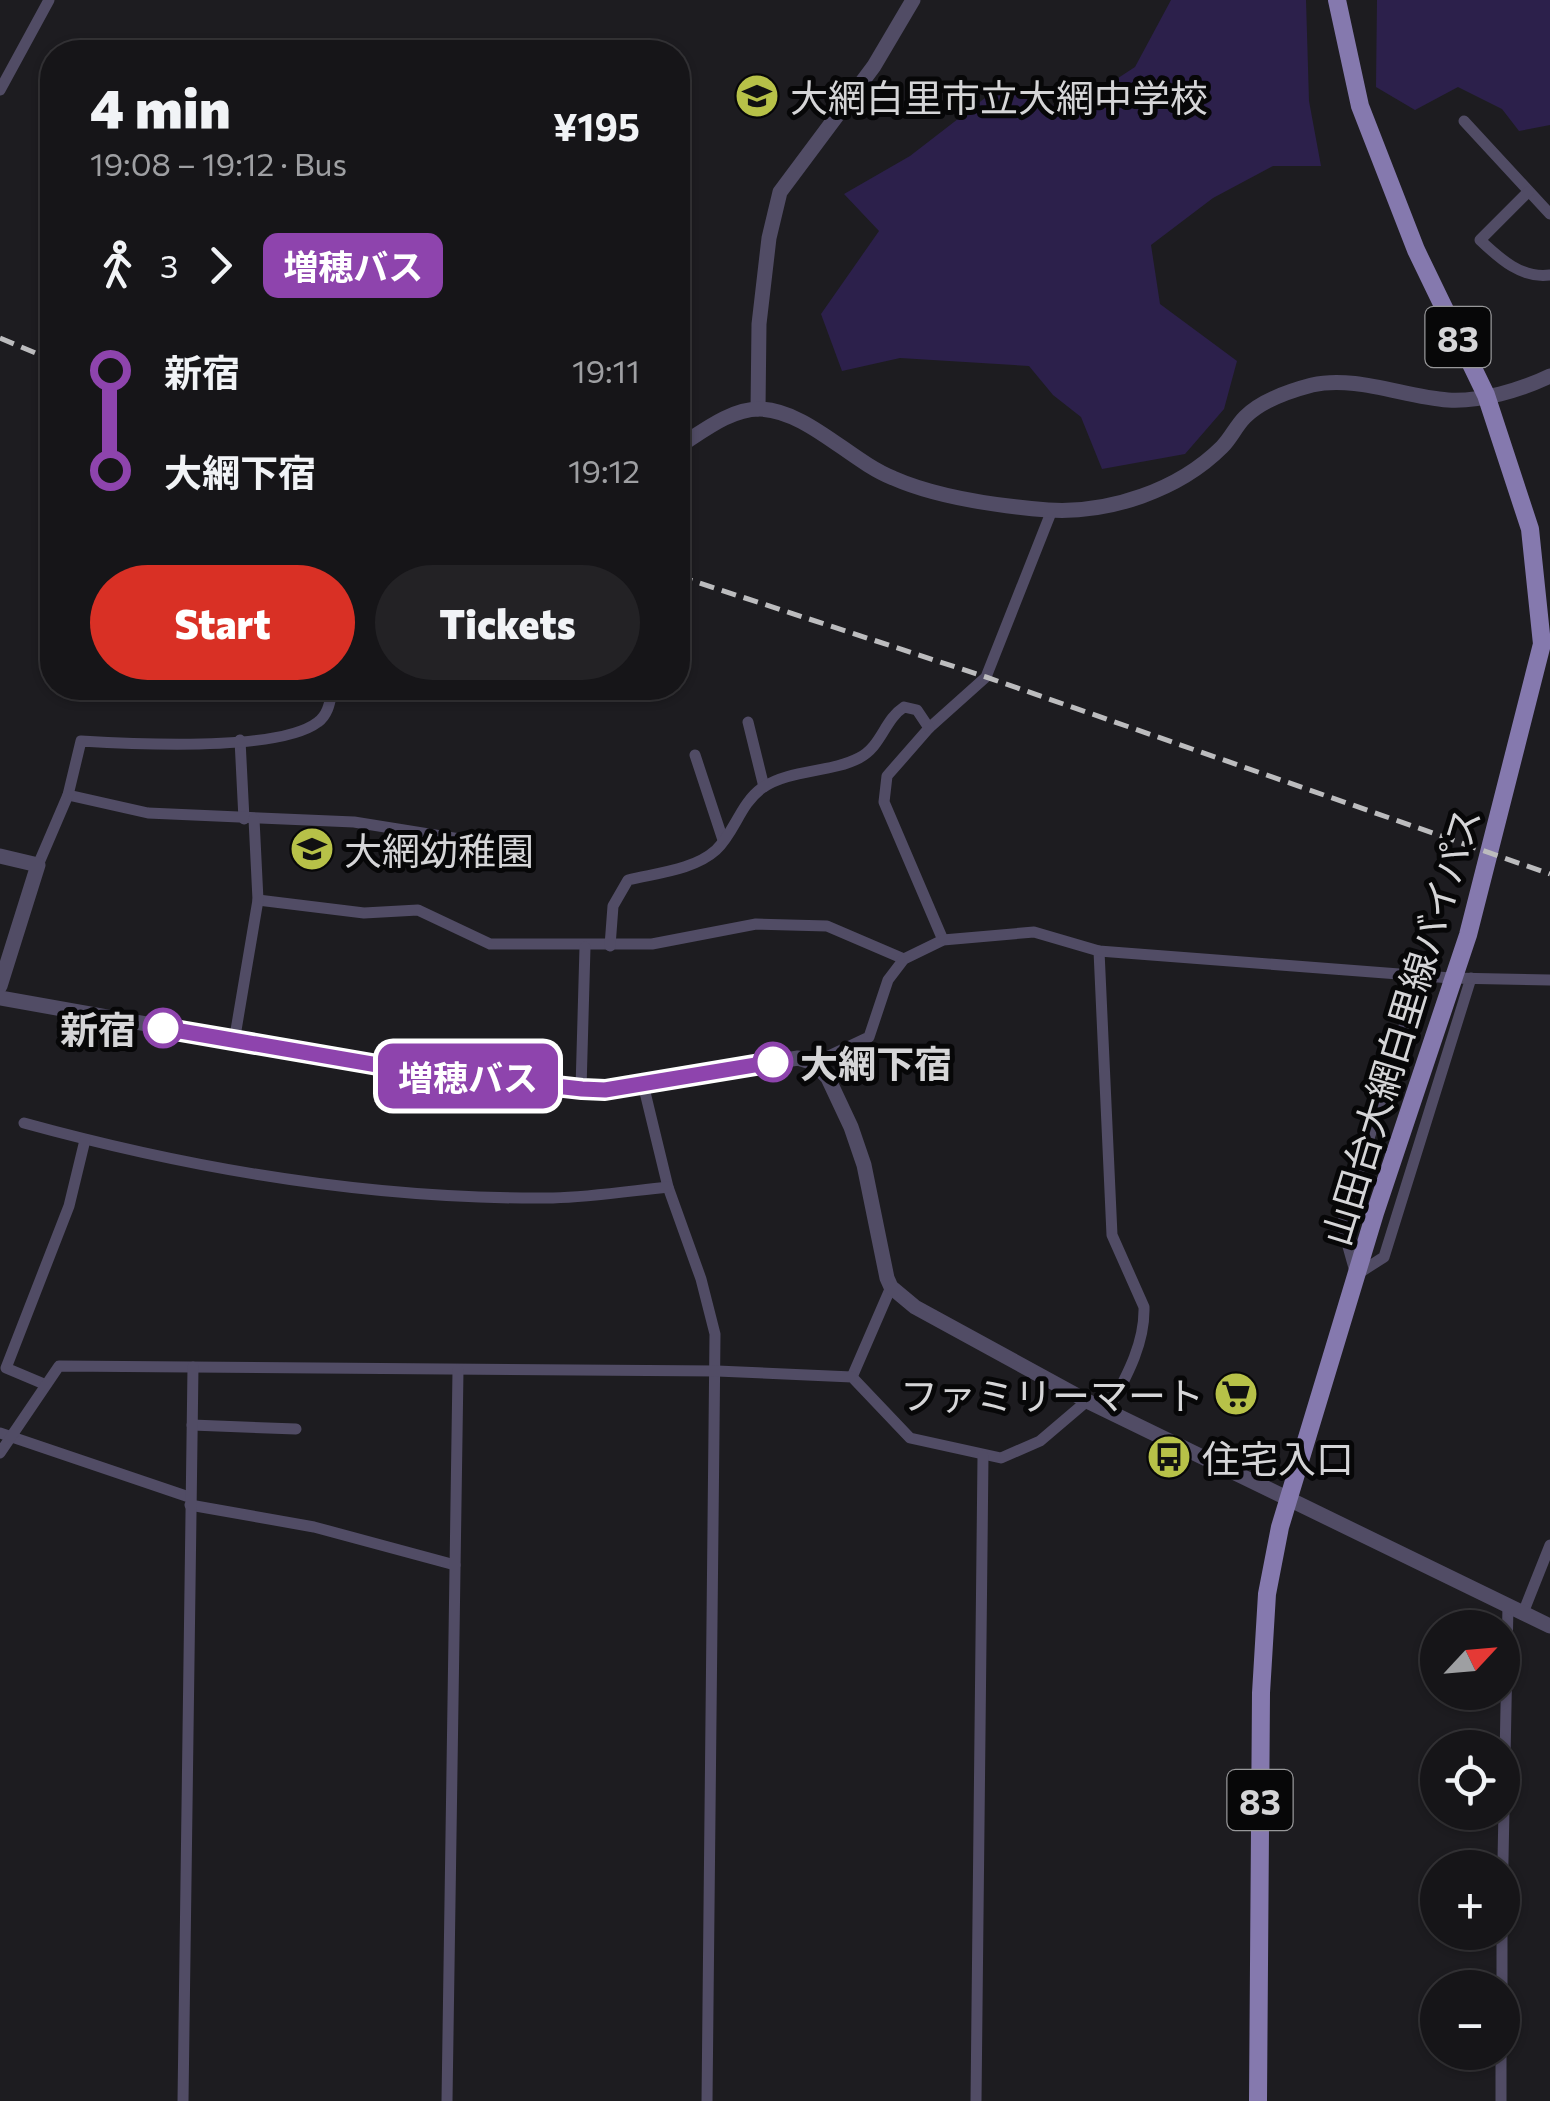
<!DOCTYPE html>
<html lang="en">
<head>
<meta charset="utf-8">
<style>
  body { margin:0; font-family:Commissioner,"Noto Sans JP",sans-serif; background:#232225; color:#f1f3f6; height:100vh; display:flex; flex-direction:column; font-size:38px; white-space:nowrap }
  * { box-sizing:border-box; margin:0 }
  p { font-size:32px; color:#9e9fa2 }
  .icon { flex:none; width:55px; height:55px; fill:none; stroke:currentColor; stroke-width:2; stroke-linecap:round; stroke-linejoin:round }
  .map { position:relative; flex:1; overflow:hidden }
  .details { position:absolute; left:40px; top:40px; width:650px; height:660px; display:flex; flex-direction:column; background:#161518; border-radius:40px; box-shadow:0 2px 8px #0004,0 0 0 2px #353437 }
  .details>* { flex:none }
  .badge { padding:0 20px; border-radius:15px; font-size:35px; line-height:65px }
  .needle { width:65px; rotate:64deg }
  .fabs { position:absolute; left:1420px; top:1610px; display:grid; gap:20px }
  .fabs a { display:grid; place-items:center; width:100px; height:100px; border-radius:50%; background:#161518; box-shadow:0 2px 8px #0004,0 0 0 2px #353437; font-size:50px }
  .map>.badge { position:absolute; translate:-50% -50%; box-shadow:0 0 0 5px #fff }
  .legs { display:flex; align-items:center; gap:15px; height:110px; padding:0 50px; font-size:32px }
  .legs p { margin-inline-start:auto }
  .head { display:flex; align-items:center; justify-content:space-between; height:170px; padding:0 50px }
  h1 { font-size:55px; font-weight:800; line-height:75px }
  .primary-button { display:flex; gap:20px; margin-top:auto; padding:20px 50px }
  .primary-button a { flex:1; height:115px; border-radius:60px; background:#d93025; color:#fff; font-size:40px; font-weight:800; line-height:115px; text-align:center }
  .primary-button a+a { background:#232225; color:#f1f3f6 }
  ul { padding:0 50px; list-style:none }
  li { display:flex; align-items:center; gap:35px; height:100px; font-size:38px }
  li i { display:grid; place-items:center; width:15px; height:100%; margin:0 12px; background:currentColor }
  li i::after { content:''; width:25px; height:25px; margin:-12px; border:8px solid; border-radius:50%; background:#161518 }
  li p { margin-inline-start:auto }
  li:first-child i { background:linear-gradient(#0000 50%,currentColor 0) }
  li:last-child i { background:linear-gradient(currentColor 50%,#0000 0) }
  .map>svg:first-child { display:block }
  .green { fill:#2c204b }
  .lines { fill:none; stroke-linecap:round; stroke-linejoin:round }
  .minor { stroke:#514c65; stroke-width:11 }
  .tertiary { stroke:#514c65; stroke-width:15 }
  .primary { stroke:#8579ae; stroke-width:18 }
  .rail { stroke:#bcbcbe; stroke-width:5; stroke-dasharray:15 8; stroke-linecap:butt }
  .line-1-casing { stroke:#fff; stroke-width:22 }
  .line-1 { stroke:#8e44ad; stroke-width:15 }
  .stop-1-dot { fill:#fff; stroke:#8e44ad; stroke-width:5 }
  .labels { text-anchor:middle; dominant-baseline:central; stroke-width:10; stroke-linejoin:round; paint-order:stroke }
  .shield { fill:#070708; stroke:#979799; stroke-width:2.5 }
  .shield-label { font-size:35px; font-weight:bold; fill:#d5d5d7 }
  .poi-label { font-size:38px; fill:#d5d5d7; stroke:#070708; text-anchor:start }
  .street-label { font-size:38px; fill:#d5d5d7; stroke:#070708 }
  .stop-label { font-size:38px; font-weight:bold; fill:#d5d5d7; stroke:#070708; text-anchor:end }
</style>
</head>
<body>
<div class="map">
<svg width="1550" height="2101" viewBox="0 0 1550 2101">
  <rect width="100%" height="100%" fill="#1d1c20"/>
  <g class="green">
    <polygon points="1171,0 1306,0 1309,101 1321,166 1273,166 1213,198 1151,245 1160,304 1237,361 1224,409 1185,454 1102,469 1081,417 1053,395 1029,366 900,358 842,371 821,314 879,231 844,194 910,156 998,88 1069,110 1135,67"/>
    <polygon points="1377,0 1550,0 1550,125 1519,131 1502,109 1458,87 1415,110 1376,87"/>
  </g>
  <g class="lines">
    <g class="minor">
      <polyline points="0,90 49,0"/>
      <polyline points="1464,121 1550,214"/>
      <path d="M1528,192l-48,48c20,19 42,39 70,35"/>
      <polyline points="748,722 764,787"/>
      <polyline points="240,740 244,819"/>
      <polyline points="695,755 723,840"/>
      <polyline points="68,795 148,813 354,822 466,840"/>
      <path d="M38,865l30,-70 13,-54c50,3 198,11 237,-19 11,-8 12,-22 15,-34"/>
      <polyline points="258,900 364,913 418,910 490,944 652,944 756,924 827,926 904,959"/>
      <polyline points="943,940 884,802 887,776 929,728 986,677 1052,510"/>
      <path d="M610,946l3,-40 15,-26c28,-7 66,-10 88,-30 19,-18 24,-46 46,-62 28,-19 68,-15 97,-30 23,-12 25,-38 45,-51l13,3 12,18"/>
      <path d="M1099,951l13,284 32,72c1,38 -19,72 -36,104"/>
      <polyline points="1420,975 1342,1225 1356,1275 1384,1257 1471,978"/>
      <polyline points="234,1042 258,900 254,819"/>
      <polyline points="814,1063 869,1037 888,980 904,959 943,940 1034,932 1099,951 1451,978 1550,980"/>
      <polyline points="643,1084 668,1187 701,1279 715,1334 707,2101"/>
      <polyline points="581,1089 585,947"/>
      <path d="M24,1123c171,47 352,77 529,75 38,-1 77,-7 115,-11"/>
      <polyline points="852,1377 891,1287"/>
      <polyline points="44,1384 6,1368 69,1206 85,1140"/>
      <polyline points="192,1425 296,1429"/>
      <polyline points="0,1433 189,1497"/>
      <polyline points="0,1453 59,1366 717,1371 852,1377 910,1438 1001,1458 1040,1441 1087,1401"/>
      <polyline points="190,1505 314,1527 455,1565"/>
      <polyline points="1523,1613 1550,1545"/>
      <polyline points="1502,1911 1508,1605"/>
      <polyline points="1502,1988 1502,1932"/>
      <polyline points="183,2101 193,1367"/>
      <polyline points="447,2101 458,1370"/>
      <polyline points="976,2101 983,1456"/>
      <polyline points="1501,2101 1501,2052"/>
    </g>
    <g class="tertiary">
      <polyline points="758,409 759,324 769,238 780,192 874,66 913,0"/>
      <path d="M678,447c24,-15 52,-38 81,-38 48,1 91,52 134,69 45,20 106,28 155,32 61,4 131,-20 174,-63 9,-9 14,-21 23,-30 17,-17 44,-26 67,-32 43,-10 93,12 136,15 32,2 73,-10 102,-24"/>
      <polyline points="0,856 38,865 0,986"/>
      <polyline points="0,998 395,1068 566,1088 605,1090 798,1058 814,1063 828,1078 851,1127 864,1165 887,1278 891,1287 915,1307 1087,1401 1550,1626"/>
    </g>
    <polyline class="primary" points="1258,2101 1261,1693 1267,1594 1280,1527 1375,1213 1468,935 1542,644 1530,529 1486,395 1416,250 1360,106 1337,0"/>
    <g class="rail">
      <polyline points="0,338 52,360"/>
      <polyline points="678,576 986,677 1550,874"/>
    </g>
  </g>
  <g class="lines">
    <defs>
      <polyline id="line-1" points="163,1028 395,1068 582,1089 605,1090 773,1062"/>
    </defs>
    <use href="#line-1" class="line-1-casing"/>
    <use href="#line-1" class="line-1"/>
  </g>
  <defs>
    <symbol id="school-disc" viewBox="-11 -11 22 22"><circle r="9.5" fill="#b7c148" stroke="#070708"/><path d="M0-5L7-2L0 1L-7-2ZM-4 1L0 2.5L4 1V4Q0 6-4 4Z" fill="#111"/></symbol>
    <symbol id="supermarket-disc" viewBox="-11 -11 22 22"><circle r="9.5" fill="#b7c148" stroke="#070708"/><path d="M-6-5.5h2.5l.6 2H6L4.5 2H-2.5L-4.4-4H-6ZM-1.5 3.2a1.3 1.3 0 1 0 .1 0ZM3 3.2a1.3 1.3 0 1 0 .1 0Z" fill="#111"/></symbol>
    <symbol id="bus-disc" viewBox="-11 -11 22 22"><circle r="9.5" fill="#b7c148" stroke="#070708"/><path d="M-5-6H5V4H4V6H2V4H-2V6H-4V4H-5ZM-3.5-4V0h7V-4ZM-3.5 1.2v1.5H-2V1.2ZM2 1.2v1.5H3.5V1.2Z" fill="#111"/></symbol>
  </defs>
  <g fill-rule="evenodd">
    <use href="#school-disc" x="732" y="71" width="50" height="50"/>
    <use href="#school-disc" x="287" y="824" width="50" height="50"/>
    <use href="#supermarket-disc" x="1211" y="1369" width="50" height="50"/>
    <use href="#bus-disc" x="1144" y="1432" width="50" height="50"/>
  </g>
  <g class="stop-1-dot">
    <circle cx="163" cy="1028" r="18"/>
    <circle cx="773" cy="1062" r="18"/>
  </g>
  <g class="labels">
    <g class="shield">
      <rect x="1425.5" y="307" width="65" height="60" rx="8"/>
      <rect x="1227.5" y="1770" width="65" height="60" rx="8"/>
    </g>
    <g class="shield-label">
      <text x="1458" y="337">83</text>
      <text x="1260" y="1800">83</text>
    </g>
    <g class="poi-label">
      <text x="790" y="96">大網白里市立大網中学校</text>
      <text x="344" y="849">大網幼稚園</text>
      <text x="1204" y="1394" text-anchor="end">ファミリーマート</text>
      <text x="1202" y="1457">住宅入口</text>
    </g>
    <g class="street-label">
      <text transform="translate(1400 1026) rotate(-73)">山田台大網白里線バイパス</text>
    </g>
    <g class="stop-label">
      <text x="136" y="1028">新宿</text>
      <text x="800" y="1062" text-anchor="start">大網下宿</text>
    </g>
  </g>
</svg>
<div class="fabs">
<a><svg class="needle" viewBox="-14 -14 28 28"><path d="M0-13l5 13h-10z" fill="#e53935"/><path d="M0 13l5-13h-10z" fill="#9e9fa2"/></svg></a>
<a><svg class="icon" aria-label="locate" viewBox="0 0 24 24"><circle cx="12" cy="12" r="6"/><path d="M12 2v4M12 18v4M2 12h4M18 12h4"/></svg></a>
<a>+</a>
<a>−</a>
</div>
<b class="badge" style="left:468px;top:1076px;background:#8e44ad;color:#fff">増穂バス</b>
<section class="details">
<div class="head"><div><h1>4 min</h1><p>19:08 – 19:12 · Bus</p></div><b>¥195</b></div>
<div class="legs"><svg class="icon" aria-label="walk" viewBox="0 0 24 24"><circle cx="13" cy="4" r="2"/><path d="M13 8l-2 6 4 7M11 14l-3 7M7 12l3-4h3l4 4"/></svg>3<svg class="icon" aria-label="forward" viewBox="0 0 24 24"><path d="M9 5l7 7-7 7"/></svg><b class="badge" style="background:#8e44ad;color:#fff">増穂バス</b></div>
<ul>
<li><i style="color:#8e44ad"></i><b>新宿</b><p>19:11</p></li>
<li><i style="color:#8e44ad"></i><b>大網下宿</b><p>19:12</p></li>
</ul>
<div class="primary-button"><a>Start</a><a>Tickets</a></div>
</section>
</div>
</body>
</html>
